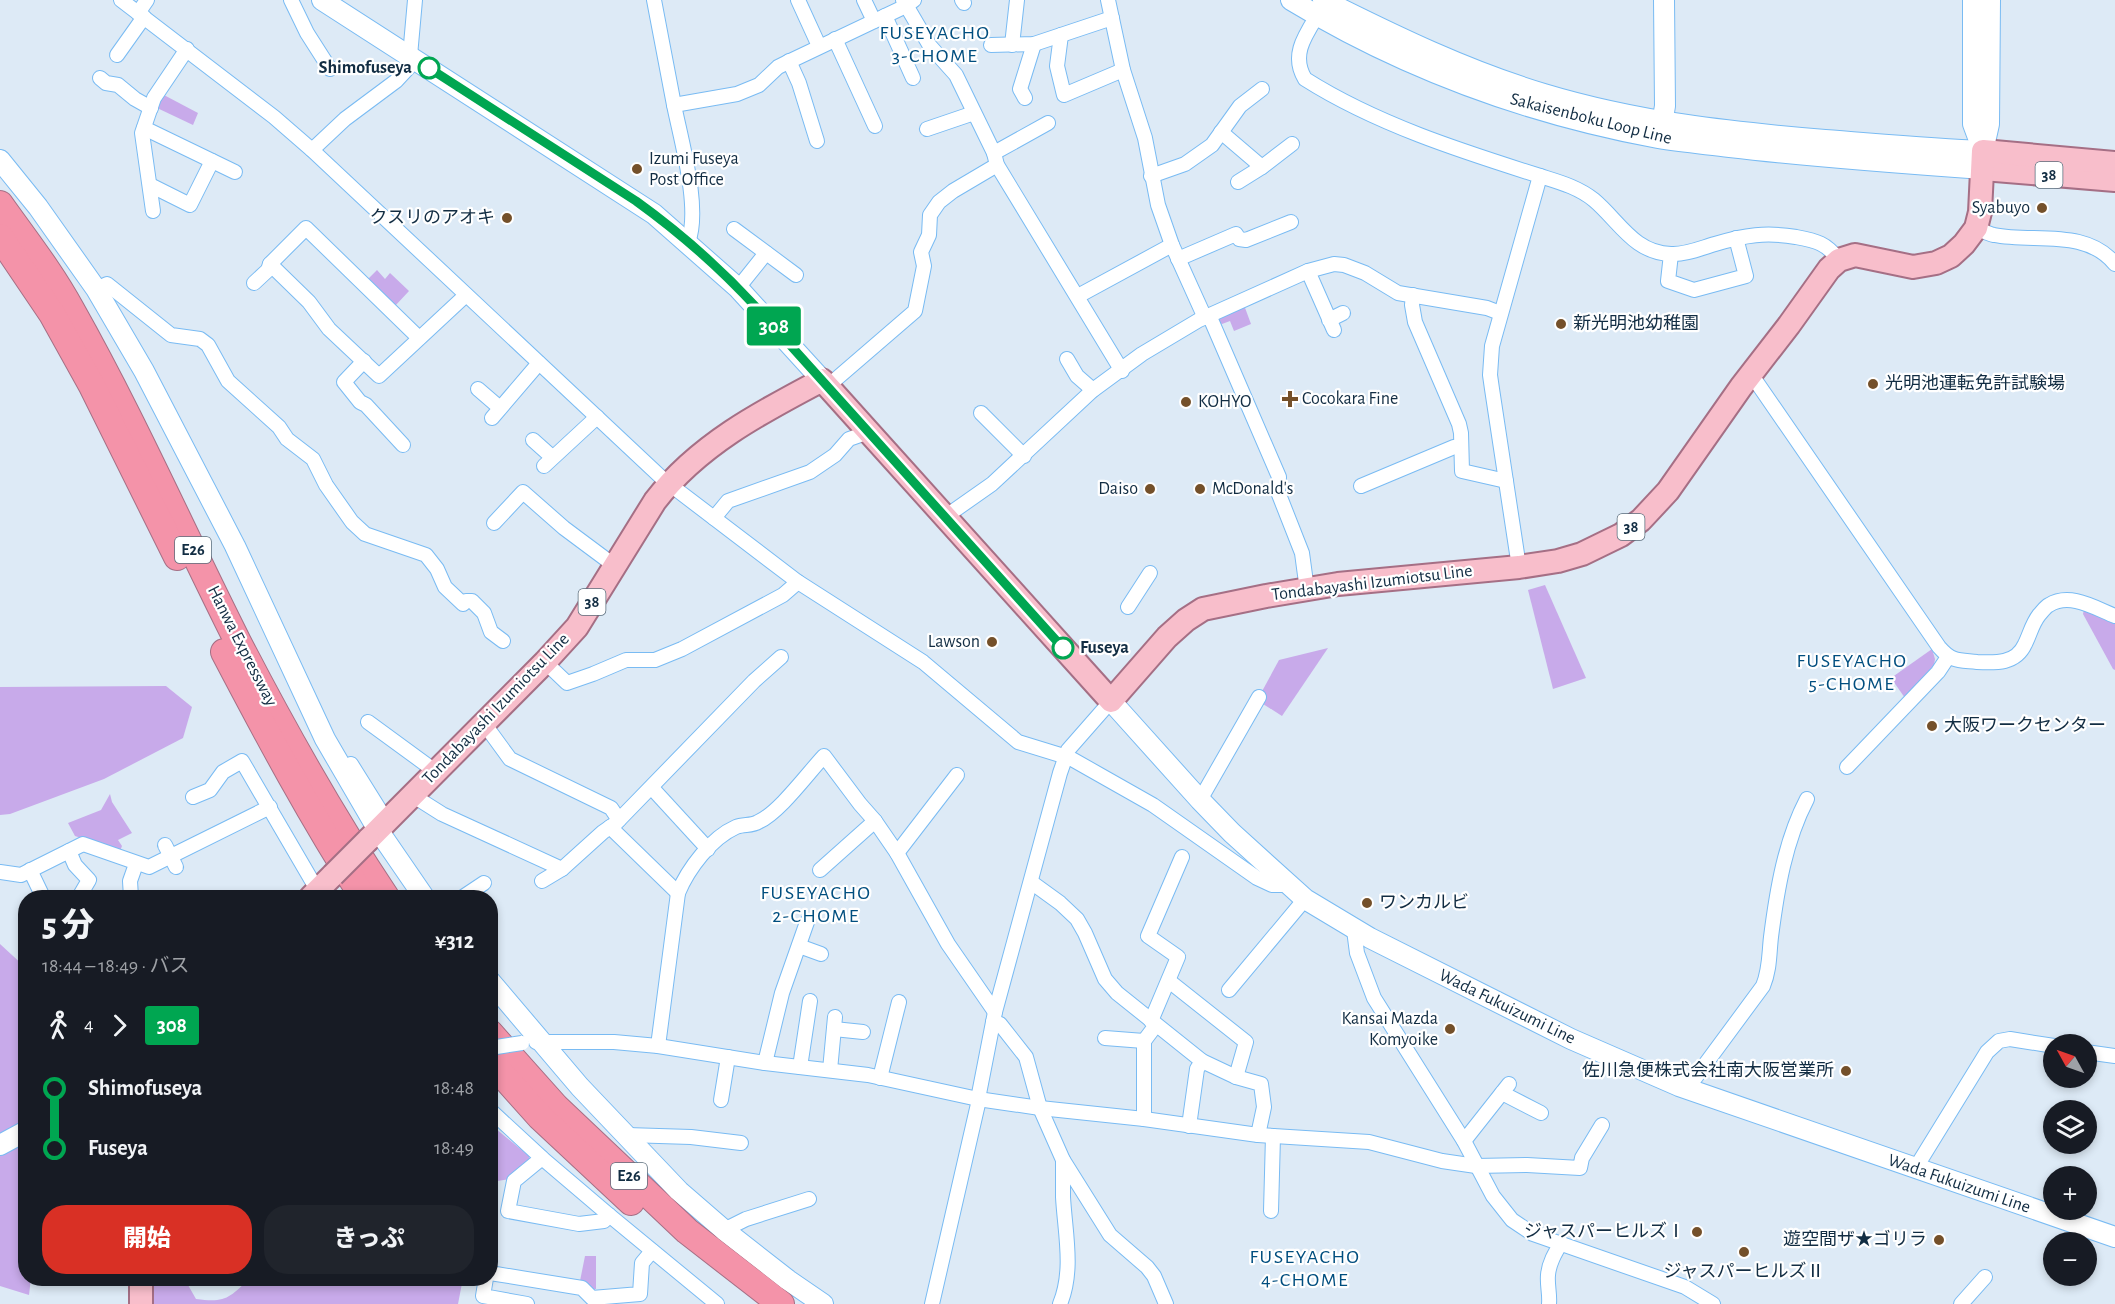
<!DOCTYPE html>
<html lang="ja">
<head>
<meta charset="utf-8">
<style>
  body { margin:0; font-family:"Alegreya Sans","Noto Sans JP",sans-serif; background:#20242c; color:#f1f3f6; height:100vh; display:flex; flex-direction:column; font-size:22px; white-space:nowrap }
  * { box-sizing:border-box; margin:0 }
  p { font-size:20px; color:#9ea1a6 }
  .icon { flex:none; width:33px; height:33px; fill:none; stroke:currentColor; stroke-width:2; stroke-linecap:round; stroke-linejoin:round }
  .map { position:relative; flex:1; overflow:hidden }
  .details { position:absolute; left:18px; top:890px; width:480px; height:396px; display:flex; flex-direction:column; background:#171b24; border-radius:24px; box-shadow:0 3px 9px #0003 }
  .details>* { flex:none }
  .badge { padding:0 12px; border-radius:4px; font-size:21px; line-height:39px }
  .needle { width:39px; rotate:310deg }
  .fabs { position:absolute; left:2043px; top:1034px; display:grid; gap:12px }
  .fabs a { display:grid; place-items:center; width:54px; height:54px; border-radius:50%; background:#171b24; box-shadow:0 3px 9px #0003; font-size:30px }
  .map>.badge { position:absolute; translate:-50% -50%; box-shadow:0 0 0 3px #fff }
  .legs { display:flex; align-items:center; gap:9px; height:66px; padding:0 24px; font-size:20px }
  .legs p { margin-inline-start:auto }
  .overview { display:flex; align-items:center; justify-content:space-between; height:102px; padding:0 24px }
  h1 { font-size:33px; font-weight:800; line-height:45px }
  .primary-button { display:flex; gap:12px; margin-top:auto; padding:12px 24px }
  .primary-button a { flex:1; height:69px; border-radius:24px; background:#d93025; color:#fff; font-size:24px; font-weight:800; line-height:69px; text-align:center }
  .primary-button a+a { background:#20242c; color:#f1f3f6 }
  ul { padding:0 24px; list-style:none }
  li { display:flex; align-items:center; gap:21px; height:60px; font-size:22px }
  li i { display:grid; place-items:center; width:9px; height:100%; margin:0 8px; background:currentColor }
  li i::after { content:''; width:15px; height:15px; margin:-8px; border:4px solid; border-radius:50%; background:#171b24 }
  li p { margin-inline-start:auto }
  li:first-child i { background:linear-gradient(#0000 50%,currentColor 0) }
  li:last-child i { background:linear-gradient(currentColor 50%,#0000 0) }
  .map>svg:first-child { display:block }
  .green { fill:#c8aaea }
  .lines { fill:none; stroke-linecap:round; stroke-linejoin:round }
  .street-casing { stroke:#79bbf3; stroke-width:16 }
  .secondary-casing { stroke:#79bbf3; stroke-width:22 }
  .primary-casing { stroke:#a56f85; stroke-width:26 }
  .highway-casing { stroke:#a56f85; stroke-width:28 }
  .street { stroke:#fff; stroke-width:14 }
  .secondary { stroke:#fff; stroke-width:20 }
  .primary { stroke:#f8becb; stroke-width:22 }
  .highway { stroke:#f493a9; stroke-width:26 }
  .street-bridge-casing { stroke:#79bbf3; stroke-width:16; stroke-linecap:butt }
  .primary-bridge-casing { stroke:#a56f85; stroke-width:26; stroke-linecap:butt }
  .street-bridge { stroke:#fff; stroke-width:14 }
  .primary-bridge { stroke:#f8becb; stroke-width:22 }
  .line-1-casing { stroke:#fff; stroke-width:14 }
  .line-1 { stroke:#00a651; stroke-width:9 }
  .stop-1-dot { fill:#fff; stroke:#00a651; stroke-width:3 }
  .poi-dot { fill:#74502a; stroke:#fff; stroke-width:2 }
  .labels { text-anchor:middle; dominant-baseline:central; stroke-width:4.5; stroke-linejoin:round; paint-order:stroke }
  .shield { fill:#fff; stroke:#596c7b; stroke-width:1.5 }
  .shield-label { font-size:16px; font-weight:bold; fill:#122d43 }
  .stop-label { font-size:18px; font-weight:bold; fill:#122d43; stroke:#fff; text-anchor:end }
  .street-label { font-size:18px; fill:#122d43; stroke:#fff }
  .poi-label { font-size:18px; fill:#122d43; stroke:#fff; text-anchor:start }
  .neighbourhood-label { font-size:20px; letter-spacing:1.5px; fill:#004e7f; stroke:#fff }
</style>
</head>
<body>
<div class="map">
<svg width="2115" height="1304" viewBox="0 0 2115 1304">
  <rect width="100%" height="100%" fill="#ddeaf6"/>
  <g class="green">
    <polygon points="162,94 198,113 193,125 155,107"/>
    <polygon points="377,270 385,279 390,273 409,291 395,306 368,279"/>
    <polygon points="1244,305 1251,324 1234,331 1230,321 1222,324 1217,322 1219,315"/>
    <polygon points="1545,585 1586,678 1553,689 1528,590"/>
    <polygon points="2084,609 2115,623 2115,670 2113,669 2083,614"/>
    <polygon points="1328,648 1282,716 1260,702 1260,695 1279,660"/>
    <polygon points="1932,649 1935,659 1934,665 1905,698 1891,678"/>
    <polygon points="166,686 192,707 183,738 104,779 10,814 0,815 0,687"/>
    <polygon points="110,794 112,802 132,833 118,840 122,846 120,851 75,836 68,823 101,810"/>
    <polygon points="0,944 25,967 26,1278 31,1278 29,1295 0,1286"/>
    <polygon points="490,1124 529,1156 530,1164 510,1179 491,1182"/>
    <polygon points="585,1256 596,1256 596,1289 592,1289 585,1281 580,1281"/>
    <path d="M148,1278h36l12,21c30,4 33,-1 54,-21h213l-5,26h-310z"/>
  </g>
  <g class="lines">
    <defs>
      <g id="street">
        <polyline points="121,0 274,117 312,150 664,480 798,582 923,662 1018,742 1070,758 1100,775 1153,805 1257,878 1272,885 1289,885"/>
        <polyline points="291,0 307,33 330,69"/>
        <path d="M654,0c7,35 13,70 20,105 7,35 27,104 14,137"/>
        <polyline points="798,0 819,46"/>
        <polyline points="864,0 874,21"/>
        <polyline points="903,0 930,46 956,75 994,153 997,165 1122,371"/>
        <polyline points="962,0 964,3"/>
        <polyline points="1108,0 1123,70 1145,138 1158,205 1172,245 1205,318"/>
        <polyline points="138,13 147,0"/>
        <polyline points="885,16 913,78"/>
        <path d="M1317,16c-13,21 -26,40 -12,63 71,45 156,72 235,97l-48,170 -2,29 2,14 27,178"/>
        <polyline points="1061,35 1057,66 1064,95 1123,70"/>
        <polyline points="835,39 875,126"/>
        <polyline points="991,45 1034,44 1112,18"/>
        <polyline points="1012,45 1017,0"/>
        <polyline points="117,55 144,17"/>
        <polyline points="789,61 799,83 817,141"/>
        <polyline points="100,78 106,83 118,85 135,99 151,108"/>
        <polyline points="1025,98 1020,89 1034,44"/>
        <polyline points="674,105 737,94 759,85 778,67 786,63 906,6 914,0"/>
        <polyline points="144,128 235,172"/>
        <polyline points="927,129 974,113"/>
        <polyline points="1221,132 1262,167"/>
        <polyline points="312,150 345,119 396,81 409,67 415,0"/>
        <polyline points="994,153 1048,123"/>
        <polyline points="1151,176 1185,164 1212,145 1240,106 1262,89"/>
        <path d="M1540,176c19,6 38,11 54,24 25,21 40,53 77,54 14,1 30,-6 44,-10 30,-9 51,-12 81,-7 21,4 30,6 43,23"/>
        <polyline points="1238,182 1262,167 1292,144"/>
        <polyline points="150,185 190,205 212,161"/>
        <polyline points="153,211 142,133 154,98 187,49"/>
        <path d="M1976,228c6,2 12,6 18,7 40,8 92,-7 121,29"/>
        <polyline points="734,229 796,275"/>
        <polyline points="1671,254 1668,281 1694,290 1746,276 1736,238"/>
        <polyline points="1178,259 1236,234 1239,239 1246,240 1291,222"/>
        <polyline points="270,264 309,302 329,329 379,376 466,295"/>
        <polyline points="1308,271 1334,330"/>
        <polyline points="254,283 268,270 270,264 306,228 419,338"/>
        <polyline points="738,288 766,253"/>
        <polyline points="96,289 107,284 171,335 200,339 208,345 228,381 279,427 287,439 313,459 326,485 352,522 365,534 426,555 437,569 445,587 463,604 466,601 472,601 484,613 491,632 503,641"/>
        <polyline points="1413,295 1412,305 1415,322 1459,424 1461,433 1462,471 1506,481"/>
        <polyline points="1078,296 1172,245"/>
        <polyline points="1209,315 1279,477 1278,492 1302,553 1307,590"/>
        <polyline points="1329,320 1343,313"/>
        <polyline points="1067,359 1077,376 1093,390"/>
        <polyline points="364,361 344,382 360,402 366,405 403,445"/>
        <path d="M1751,374l188,273c13,15 19,13 38,15 19,1 39,2 48,-18 5,-10 7,-20 14,-29 3,-3 6,-8 10,-10 21,-13 46,3 66,11"/>
        <polyline points="828,386 915,311 924,266 921,252 929,235 930,215 939,202 953,191 997,165"/>
        <polyline points="478,389 500,408"/>
        <polyline points="981,413 1024,456"/>
        <polyline points="492,418 539,363"/>
        <polyline points="533,440 552,457"/>
        <polyline points="544,466 597,417"/>
        <polyline points="1361,486 1454,447 1461,446"/>
        <polyline points="945,517 992,484 1093,390 1142,354 1199,320 1308,271 1334,264 1344,265 1365,273 1398,293 1487,308 1500,313"/>
        <polyline points="714,518 728,501 810,472 835,455 849,439 869,432"/>
        <polyline points="494,523 523,492 564,528 615,566"/>
        <polyline points="1128,607 1150,573"/>
        <polyline points="545,662 567,683 593,674 626,660 655,660 682,649 783,595 798,582"/>
        <polyline points="368,722 435,771"/>
        <polyline points="483,722 510,759 611,808 619,820"/>
        <polyline points="351,764 381,812 388,819"/>
        <polyline points="1847,767 1938,672 1948,657"/>
        <polyline points="652,788 708,849"/>
        <polyline points="412,795 442,814 562,869"/>
        <polyline points="193,797 210,790 223,772 242,761 312,881 322,893"/>
        <polyline points="1200,800 1259,697"/>
        <polyline points="610,827 678,893"/>
        <polyline points="165,845 176,867"/>
        <polyline points="69,851 75,865 89,880 79,897"/>
        <polyline points="897,853 957,775"/>
        <polyline points="30,870 43,897"/>
        <polyline points="820,870 875,821"/>
        <polyline points="0,872 21,875 83,844 149,867 270,807"/>
        <polyline points="542,881 562,869 603,832 616,823 754,681 781,657"/>
        <polyline points="1031,882 1060,903 1077,919 1085,933 1105,979 1117,993 1202,1061 1236,1077 1261,1084 1264,1107 1258,1135"/>
        <polyline points="131,897 130,881 136,864"/>
        <polyline points="463,897 484,883"/>
        <polyline points="1354,930 1357,953 1374,998 1464,1141 1493,1196 1512,1220 1533,1234 1685,1287 1713,1304"/>
        <polyline points="799,946 821,954"/>
        <polyline points="1169,981 1246,1042 1236,1077"/>
        <polyline points="1229,990 1305,899"/>
        <polyline points="1151,1021 1178,957 1148,936 1182,857"/>
        <polyline points="993,1022 1000,1024 1026,1057 1040,1108 1063,1160 1110,1235 1147,1267 1154,1276 1166,1304"/>
        <polyline points="834,1029 863,1032"/>
        <polyline points="1105,1038 1144,1041"/>
        <polyline points="536,1042 614,1042 658,1046 765,1063 868,1075 978,1099 1040,1108 1144,1119 1258,1135 1369,1142 1442,1161 1476,1166 1527,1165 1580,1168 1582,1158 1602,1125"/>
        <path d="M658,1046l20,-153c10,-24 33,-55 58,-66 7,-3 16,-1 22,-5 21,-9 50,-49 66,-66l36,48 15,17 22,32 51,91 47,68"/>
        <polyline points="2086,1052 2115,1056"/>
        <polyline points="765,1063 782,993 807,922"/>
        <polyline points="800,1067 810,1001"/>
        <polyline points="830,1070 835,1017"/>
        <polyline points="880,1078 899,1002"/>
        <path d="M1687,1089l76,-103c7,-17 6,-32 8,-49 6,-47 14,-96 36,-138"/>
        <polyline points="1502,1093 1541,1113"/>
        <polyline points="721,1100 728,1057"/>
        <polyline points="490,1110 542,1158 609,1215 717,1304"/>
        <polyline points="1144,1119 1144,1041 1156,1025"/>
        <polyline points="1189,1126 1197,1069 1202,1061"/>
        <polyline points="627,1135 691,1137 741,1143"/>
        <polyline points="1464,1141 1509,1084"/>
        <polyline points="542,1158 514,1181 508,1211 579,1224 604,1221 609,1215"/>
        <polyline points="1915,1169 1987,1052 1999,1041 2010,1039 2054,1046"/>
        <polyline points="1271,1211 1273,1136"/>
        <polyline points="724,1230 746,1219 809,1199"/>
        <polyline points="490,1273 582,1288 592,1298 640,1294 642,1263 652,1251"/>
        <polyline points="486,1278 483,1296 527,1304"/>
        <polyline points="932,1304 978,1104 978,1099 995,1012 1060,773 1068,750 1111,701"/>
        <path d="M1060,1304c14,-34 5,-71 3,-107 0,-12 0,-25 0,-37"/>
        <path d="M1549,1304c1,-10 -2,-19 -1,-29 1,-12 7,-22 13,-32"/>
        <polyline points="1961,1304 1985,1277"/>
      </g>
      <g id="secondary">
        <polyline points="322,0 654,214 738,288 822,380"/>
        <path d="M1291,0c112,68 238,114 367,138 24,4 48,6 72,9 84,10 168,16 253,22"/>
        <path d="M1323,0c72,36 144,71 221,94 93,28 185,38 281,46 53,4 106,9 158,11"/>
        <polyline points="1973,0 1973,124 1983,151"/>
        <polyline points="1660,135 1665,106 1664,0"/>
        <polyline points="1983,151 1989,124 1990,0"/>
        <polyline points="0,160 38,207 96,289 144,371 235,546 325,739 378,830 424,897"/>
        <polyline points="1111,701 1200,800 1232,833 1305,899 1370,938 1571,1039 1679,1086 2115,1237"/>
        <polyline points="490,981 580,1087 679,1191 724,1230 788,1280 823,1304"/>
        <polyline points="0,1145 26,1131"/>
      </g>
      <g id="primary">
        <polyline points="1983,169 2115,180"/>
        <path d="M368,840l177,-178 32,-35 78,-126c43,-56 106,-89 167,-121l289,321 56,-64 19,-17 17,-11 63,-13 72,-12 181,-17 39,-6 24,-7 39,-19 20,-15 27,-29 73,-104 48,-62 40,-56 10,-9 16,-5 58,12 23,-4 15,-7 13,-12 12,-16 4,-16 3,-61 132,12"/>
        <polyline points="311,897 333,875"/>
        <polyline points="141,1278 141,1304"/>
      </g>
      <g id="highway">
        <path d="M0,204c24,34 51,68 71,105 61,108 111,222 167,333 45,87 93,173 148,255"/>
        <polyline points="0,237 52,314 92,386 177,557"/>
        <path d="M224,652c44,84 88,166 139,245"/>
        <polyline points="490,1033 556,1107 687,1231 781,1304"/>
        <polyline points="490,1061 540,1117 631,1202"/>
      </g>
    </defs>
    <use href="#street" class="street-casing"/>
    <use href="#secondary" class="secondary-casing"/>
    <use href="#primary" class="primary-casing"/>
    <use href="#highway" class="highway-casing"/>
    <use href="#street" class="street"/>
    <use href="#secondary" class="secondary"/>
    <use href="#primary" class="primary"/>
    <use href="#highway" class="highway"/>
    <defs>
      <polyline id="street-bridge" points="490,1048 522,1043"/>
      <polyline id="primary-bridge" points="333,875 368,840"/>
    </defs>
    <use href="#street-bridge" class="street-bridge-casing"/>
    <use href="#primary-bridge" class="primary-bridge-casing"/>
    <use href="#street-bridge" class="street-bridge"/>
    <use href="#primary-bridge" class="primary-bridge"/>
  </g>
  <g class="lines">
    <defs>
      <path id="line-1" d="M429,68l207,133c43,31 84,67 120,106l307,341"/>
    </defs>
    <use href="#line-1" class="line-1-casing"/>
    <use href="#line-1" class="line-1"/>
  </g>
  <g class="stop-1-dot">
    <circle cx="429" cy="68" r="10"/>
    <circle cx="1063" cy="648" r="10"/>
  </g>
  <g class="poi-dot">
    <circle cx="637" cy="169" r="6"/>
    <circle cx="2042" cy="208" r="6"/>
    <circle cx="507" cy="218" r="6"/>
    <circle cx="1561" cy="324" r="6"/>
    <circle cx="1873" cy="384" r="6"/>
    <path d="M1287 390h6v6h6v6h-6v6h-6v-6h-6v-6h6z"/>
    <circle cx="1186" cy="402" r="6"/>
    <circle cx="1150" cy="489" r="6"/>
    <circle cx="1200" cy="489" r="6"/>
    <circle cx="992" cy="642" r="6"/>
    <circle cx="1932" cy="726" r="6"/>
    <circle cx="1367" cy="903" r="6"/>
    <circle cx="1450" cy="1029" r="6"/>
    <circle cx="1846" cy="1071" r="6"/>
    <circle cx="1697" cy="1232" r="6"/>
    <circle cx="1939" cy="1240" r="6"/>
    <circle cx="1744" cy="1252" r="6"/>
  </g>
  <g class="labels">
    <g class="shield">
      <rect x="2035.5" y="162" width="27" height="26" rx="4.5"/>
      <rect x="1617.5" y="514" width="27" height="26" rx="4.5"/>
      <rect x="175" y="537" width="36" height="26" rx="4.5"/>
      <rect x="578.5" y="589" width="27" height="26" rx="4.5"/>
      <rect x="611" y="1163" width="36" height="26" rx="4.5"/>
    </g>
    <g class="shield-label">
      <text x="2049" y="175">38</text>
      <text x="1631" y="527">38</text>
      <text x="193" y="550">E26</text>
      <text x="592" y="602">38</text>
      <text x="629" y="1176">E26</text>
    </g>
    <g class="stop-label">
      <text x="412" y="68">Shimofuseya</text>
      <text x="1080" y="648" text-anchor="start">Fuseya</text>
    </g>
    <g class="street-label">
      <text transform="translate(1591 119) rotate(14)">Sakaisenboku Loop Line</text>
      <text transform="translate(1372 583) rotate(-7)">Tondabayashi Izumiotsu Line</text>
      <text transform="translate(242 646) rotate(63)">Hanwa Expressway</text>
      <text transform="translate(496 709) rotate(-46)">Tondabayashi Izumiotsu Line</text>
      <text transform="translate(1507 1007) rotate(26)">Wada Fukuizumi Line</text>
      <text transform="translate(1959 1184) rotate(19)">Wada Fukuizumi Line</text>
    </g>
    <g class="poi-label">
      <text x="649" y="159">Izumi Fuseya<tspan x="649" dy="21">Post Office</tspan></text>
      <text x="2030" y="208" text-anchor="end">Syabuyo</text>
      <text x="495" y="218" text-anchor="end">クスリのアオキ</text>
      <text x="1573" y="324">新光明池幼稚園</text>
      <text x="1885" y="384">光明池運転免許試験場</text>
      <text x="1302" y="399">Cocokara Fine</text>
      <text x="1198" y="402">KOHYO</text>
      <text x="1138" y="489" text-anchor="end">Daiso</text>
      <text x="1212" y="489">McDonald's</text>
      <text x="980" y="642" text-anchor="end">Lawson</text>
      <text x="1944" y="726">大阪ワークセンター</text>
      <text x="1379" y="903">ワンカルビ</text>
      <text x="1438" y="1019" text-anchor="end">Kansai Mazda<tspan x="1438" dy="21">Komyoike</tspan></text>
      <text x="1834" y="1071" text-anchor="end">佐川急便株式会社南大阪営業所</text>
      <text x="1685" y="1232" text-anchor="end">ジャスパーヒルズⅠ</text>
      <text x="1927" y="1240" text-anchor="end">遊空間ザ★ゴリラ</text>
      <text x="1744" y="1272" text-anchor="middle">ジャスパーヒルズⅡ</text>
    </g>
    <g class="neighbourhood-label">
      <text x="935" y="33">FUSEYACHO<tspan x="935" dy="23">3-CHOME</tspan></text>
      <text x="1852" y="661">FUSEYACHO<tspan x="1852" dy="23">5-CHOME</tspan></text>
      <text x="816" y="893">FUSEYACHO<tspan x="816" dy="23">2-CHOME</tspan></text>
      <text x="1305" y="1257">FUSEYACHO<tspan x="1305" dy="23">4-CHOME</tspan></text>
    </g>
  </g>
</svg>
<div class="fabs">
<a><svg class="needle" viewBox="-14 -14 28 28"><path d="M0-13l5 13h-10z" fill="#e53935"/><path d="M0 13l5-13h-10z" fill="#9ea1a6"/></svg></a>
<a><svg class="icon" aria-label="layers" viewBox="0 0 24 24"><path d="M12 4l9 5-9 5-9-5zM3 14l9 5 9-5"/></svg></a>
<a>+</a>
<a>−</a>
</div>
<b class="badge" style="left:774px;top:326px;background:#00a651;color:#fff">308</b>
<section class="details">
<div class="overview"><div><h1>5 分</h1><p>18:44 – 18:49 · バス</p></div><b>¥312</b></div>
<div class="legs"><svg class="icon" aria-label="walk" viewBox="0 0 24 24"><circle cx="13" cy="4" r="2"/><path d="M13 8l-2 6 4 7M11 14l-3 7M7 12l3-4h3l4 4"/></svg>4<svg class="icon" aria-label="forward" viewBox="0 0 24 24"><path d="M9 5l7 7-7 7"/></svg><b class="badge" style="background:#00a651;color:#fff">308</b></div>
<ul>
<li><i style="color:#00a651"></i><b>Shimofuseya</b><p>18:48</p></li>
<li><i style="color:#00a651"></i><b>Fuseya</b><p>18:49</p></li>
</ul>
<div class="primary-button"><a>開始</a><a>きっぷ</a></div>
</section>
</div>
</body>
</html>
